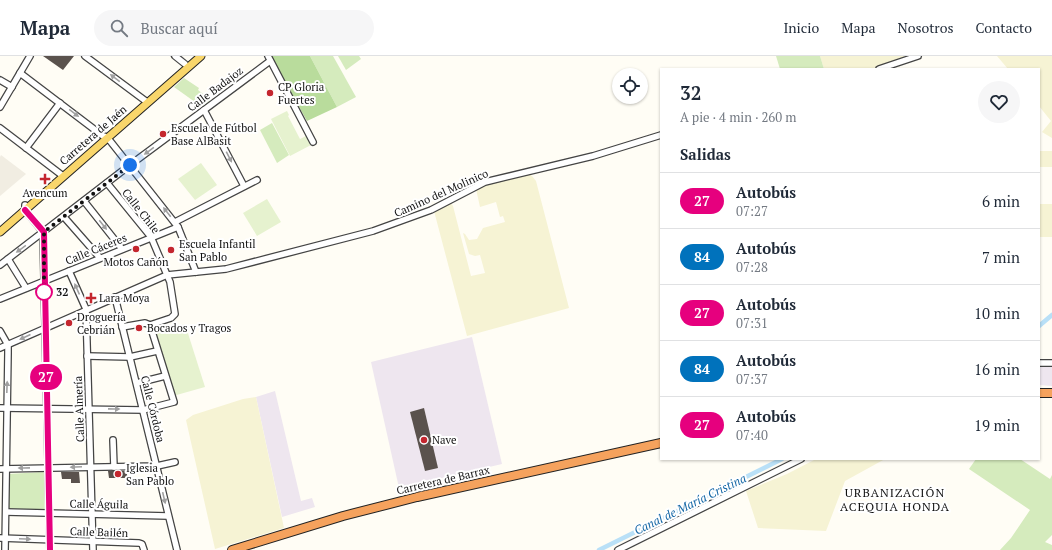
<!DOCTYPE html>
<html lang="es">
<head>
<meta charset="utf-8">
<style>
  body { margin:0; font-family:"PT Serif",serif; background:#f6f6f7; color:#1f2937; height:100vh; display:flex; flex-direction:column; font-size:15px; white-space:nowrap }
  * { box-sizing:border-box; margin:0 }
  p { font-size:13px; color:#747a83 }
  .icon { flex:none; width:22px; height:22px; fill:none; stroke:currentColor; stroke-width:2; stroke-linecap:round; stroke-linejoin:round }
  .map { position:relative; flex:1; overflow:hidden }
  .panel { position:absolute; left:660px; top:12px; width:380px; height:392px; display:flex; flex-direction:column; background:#fff; border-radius:0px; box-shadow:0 1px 3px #0004 }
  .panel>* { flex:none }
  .badge { padding:0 8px; border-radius:13px; font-size:14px; line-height:26px }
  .fabs { position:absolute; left:612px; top:12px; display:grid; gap:8px }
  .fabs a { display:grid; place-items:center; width:36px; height:36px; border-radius:50%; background:#fff; box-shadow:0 1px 3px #0004; font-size:20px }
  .you { position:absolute; width:20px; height:20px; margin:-10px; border:3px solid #fff; border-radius:50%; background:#1a73e8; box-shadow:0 0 0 6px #1a73e833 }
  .map>.badge { position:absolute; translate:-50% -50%; box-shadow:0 0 0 2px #fff }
  h2 { padding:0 20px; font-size:15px; line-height:36px }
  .round { display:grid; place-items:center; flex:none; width:42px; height:42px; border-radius:21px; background:#f6f6f7 }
  .headline { display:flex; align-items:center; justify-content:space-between; height:68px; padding:0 20px }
  h1 { font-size:19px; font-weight:800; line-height:30px }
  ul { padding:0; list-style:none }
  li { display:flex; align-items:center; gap:12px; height:56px; padding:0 20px; border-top:1px solid #e0e1e3 }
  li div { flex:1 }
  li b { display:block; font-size:15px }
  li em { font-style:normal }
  li .badge { min-width:44px; font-weight:700; text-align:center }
  header { display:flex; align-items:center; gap:24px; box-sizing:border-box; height:56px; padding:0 20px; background:#fff; border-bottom:1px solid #e0e1e3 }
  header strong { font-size:19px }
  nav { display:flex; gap:22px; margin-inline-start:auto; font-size:14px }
  .search { width:280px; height:36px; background:#f6f6f7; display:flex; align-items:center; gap:10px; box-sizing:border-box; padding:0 14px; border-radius:22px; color:#747a83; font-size:15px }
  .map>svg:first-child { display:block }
  .industrial { fill:#eee6ef }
  .farmland { fill:#f6f3d4 }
  .green { fill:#d5ebbd }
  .forest { fill:#b9dc9c }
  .pitch { fill:#e6f2cf }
  .plaza { fill:#f1ede2 }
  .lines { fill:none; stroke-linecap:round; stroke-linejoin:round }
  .canal { stroke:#b9e0f7; stroke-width:4.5 }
  .building { fill:#5a524d }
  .minor-casing { stroke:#444; stroke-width:8 }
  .major-casing { stroke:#222; stroke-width:9 }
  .highway-casing { stroke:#222; stroke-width:10 }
  .minor { stroke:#fff; stroke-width:5.5 }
  .major { stroke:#f9d66b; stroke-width:7 }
  .highway { stroke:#f5a25d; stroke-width:8 }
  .oneway { fill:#a0a0a0 }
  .line-casing { stroke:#fff; stroke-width:9 }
  .line { stroke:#e6007e; stroke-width:6 }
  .walk { stroke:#111; stroke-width:4; stroke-dasharray:0 7.2 }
  .poi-dot { fill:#c4262e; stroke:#fff; stroke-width:1.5 }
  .stop-dot { fill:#fff; stroke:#e6007e; stroke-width:2 }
  .labels { text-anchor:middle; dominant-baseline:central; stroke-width:4; stroke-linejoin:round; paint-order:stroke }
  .poi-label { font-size:11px; fill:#111; stroke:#fff; text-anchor:start }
  .street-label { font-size:11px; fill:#111; stroke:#fff }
  .stop-label { font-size:11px; font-weight:bold; fill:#111; stroke:#fff; text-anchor:start }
  .neighbourhood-label { font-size:12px; letter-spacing:1px; fill:#111; stroke:#fff }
  .water-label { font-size:12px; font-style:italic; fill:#1768a6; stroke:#fff }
</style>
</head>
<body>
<header>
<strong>Mapa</strong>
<div class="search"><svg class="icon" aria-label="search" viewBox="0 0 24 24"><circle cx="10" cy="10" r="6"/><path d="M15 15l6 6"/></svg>Buscar aquí</div>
<nav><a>Inicio</a><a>Mapa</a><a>Nosotros</a><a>Contacto</a></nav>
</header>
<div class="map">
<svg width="1052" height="494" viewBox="0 0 1052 494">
  <rect width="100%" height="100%" fill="#fffdf5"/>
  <g class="industrial">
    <polygon points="472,281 502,408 399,432 371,306"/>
    <polygon points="1039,311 1052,311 1052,330 1039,329"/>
    <polygon points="275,335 301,445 312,442 315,451 282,461 256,341"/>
  </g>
  <g class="farmland">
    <polygon points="820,0 909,0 872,13 824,13"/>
    <polygon points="997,0 1052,0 1052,82 1042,76 1051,65 1039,50 1039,13 1008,13"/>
    <rect x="1039" y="95" width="13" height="16"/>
    <polygon points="528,117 532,120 536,125 569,252 467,280 434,155 451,147 453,150 471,220 485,217 480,199 475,200 469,198 463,177 465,178 469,184 477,183 483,172 505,166 503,160 500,161 496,146 480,151 476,133 495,126"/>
    <rect x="1039" y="148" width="13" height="33"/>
    <polygon points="256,341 284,472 215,493 186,364 193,359 243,343"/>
    <polygon points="816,403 885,403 845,425 826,475 758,472 746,435 787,418"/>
  </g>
  <g class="green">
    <polygon points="310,0 333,0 356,41 337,51"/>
    <polygon points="338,0 359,0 361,3 346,14"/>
    <polygon points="776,0 820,0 824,13 780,13"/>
    <polygon points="184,22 199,32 198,34 211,44 202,51 174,31"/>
    <polygon points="272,67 289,99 277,107 260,74"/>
    <polygon points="976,403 1020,403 1050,423 1052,419 1052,479 1045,486 1052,489 1052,494 1000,494 1011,482 1030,454 969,413"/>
    <polygon points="43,416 46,418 46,455 8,453 8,418"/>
  </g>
  <polygon class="forest" points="272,0 310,0 337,51 307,65 271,1"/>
  <g class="pitch">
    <polygon points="287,55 289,59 288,60 300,83 306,80 311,89 290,100 271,63"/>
    <polygon points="201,107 217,129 195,144 178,123"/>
    <polygon points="267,143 281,166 257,180 243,157"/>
    <polygon points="185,268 205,331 173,340 153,277"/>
  </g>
  <polygon class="plaza" points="1,99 26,118 0,140 0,101"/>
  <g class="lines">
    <g class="canal">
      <polyline points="1039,270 1052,259"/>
      <polyline points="599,494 782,403"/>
    </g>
  </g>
  <g class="building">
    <polygon points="43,0 74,0 63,14"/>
    <polygon points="424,352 438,412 425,415 410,356"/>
    <polygon points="108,415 126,415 128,422 109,422"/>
    <polygon points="61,416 79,416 80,427 71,427 71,423 62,423"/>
  </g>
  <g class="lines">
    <defs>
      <g id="minor">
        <polyline points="85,0 147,46"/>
        <polyline points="175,0 185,8"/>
        <polyline points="268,0 313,86"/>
        <polyline points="879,13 918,0"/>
        <polyline points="20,17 103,80 107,81 178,171 196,216"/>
        <polyline points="0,24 12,31"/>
        <polyline points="0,51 30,0"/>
        <polyline points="204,54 244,130"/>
        <polyline points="0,72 63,120"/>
        <polyline points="26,92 60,47"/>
        <polyline points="107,127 151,181 170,226 175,258 171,262 150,269 145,267 122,271"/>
        <polyline points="84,145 122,193"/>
        <polyline points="25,149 25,154 43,176 50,494"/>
        <polyline points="64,161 100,202"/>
        <polyline points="175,166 257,124"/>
        <polyline points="8,203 26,232"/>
        <polyline points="0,209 130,109 270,5"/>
        <polyline points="69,215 86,253 93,494"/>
        <polyline points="115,241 177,494"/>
        <polyline points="0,243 178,171"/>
        <polyline points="0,275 8,289 8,297 5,494"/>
        <polyline points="0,292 167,219 226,213 373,175 431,154 485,126 593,100 661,79"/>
        <polyline points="87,300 130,301 157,295"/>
        <polyline points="1039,307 1052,307"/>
        <polyline points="137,327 165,320"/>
        <polyline points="0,352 143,354 174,346 150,269"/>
        <polyline points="113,384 114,411"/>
        <polyline points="0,413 157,410 175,406"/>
        <polyline points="6,456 168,460"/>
        <polyline points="0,482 139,487 142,488 144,494"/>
        <polyline points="618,494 801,403"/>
      </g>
      <polyline id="major" points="0,176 201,0"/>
      <g id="highway">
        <polyline points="1039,337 1052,337"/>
        <polyline points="232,494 343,460 417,441 661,387"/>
      </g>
    </defs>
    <use href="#minor" class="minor-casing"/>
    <use href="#major" class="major-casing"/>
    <use href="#highway" class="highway-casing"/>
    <use href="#minor" class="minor"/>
    <use href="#major" class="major"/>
    <use href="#highway" class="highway"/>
  </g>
  <defs><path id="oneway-solid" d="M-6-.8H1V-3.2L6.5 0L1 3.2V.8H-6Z"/></defs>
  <g class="oneway">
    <use href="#oneway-solid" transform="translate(115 22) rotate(-143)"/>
    <use href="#oneway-solid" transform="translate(74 57) rotate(37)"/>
    <use href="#oneway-solid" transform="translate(149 95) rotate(144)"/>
    <use href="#oneway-solid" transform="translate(229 101) rotate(63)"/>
    <use href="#oneway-solid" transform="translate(167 156) rotate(-128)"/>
    <use href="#oneway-solid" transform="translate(103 169) rotate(52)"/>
    <use href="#oneway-solid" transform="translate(21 193) rotate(144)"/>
    <use href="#oneway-solid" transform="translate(77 233) rotate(-114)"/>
    <use href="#oneway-solid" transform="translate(25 281) rotate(156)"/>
    <use href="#oneway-solid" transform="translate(7 331) rotate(-88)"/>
    <use href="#oneway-solid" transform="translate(114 353) rotate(1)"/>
    <use href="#oneway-solid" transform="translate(76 411) rotate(178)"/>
    <use href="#oneway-solid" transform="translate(24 412) rotate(179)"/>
    <use href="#oneway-solid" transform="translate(164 442) rotate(77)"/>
    <use href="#oneway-solid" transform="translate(25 483) rotate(2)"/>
  </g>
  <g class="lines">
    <defs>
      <polyline id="line" points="25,154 44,176 50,494"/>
    </defs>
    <use href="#line" class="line-casing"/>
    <use href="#line" class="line"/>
    <polyline class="walk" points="44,236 44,176 130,109"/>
  </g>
  <g class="poi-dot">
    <circle cx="270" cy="37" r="4"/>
    <circle cx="163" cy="78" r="4"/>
    <path d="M43 117h4v4h4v4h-4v4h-4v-4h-4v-4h4z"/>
    <circle cx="136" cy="193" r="4"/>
    <circle cx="171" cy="194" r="4"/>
    <path d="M89 236h4v4h4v4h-4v4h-4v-4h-4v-4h4z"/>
    <circle cx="69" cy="267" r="4"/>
    <circle cx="139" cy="272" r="4"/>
    <circle cx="424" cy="384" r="4"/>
    <circle cx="118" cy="418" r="4"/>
  </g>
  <circle class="stop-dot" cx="44" cy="236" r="8"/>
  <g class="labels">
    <g class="poi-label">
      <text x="278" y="31">CP Gloria<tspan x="278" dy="13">Fuertes</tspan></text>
      <text x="171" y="72">Escuela de Fútbol<tspan x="171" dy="13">Base AlBasit</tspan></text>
      <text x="45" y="137" text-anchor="middle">Avencum</text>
      <text x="179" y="188">Escuela Infantil<tspan x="179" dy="13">San Pablo</tspan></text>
      <text x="136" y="206" text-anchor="middle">Motos Cañón</text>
      <text x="99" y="242">Lara Moya</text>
      <text x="77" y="261">Droguería<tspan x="77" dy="13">Cebrián</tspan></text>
      <text x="147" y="272">Bocados y Tragos</text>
      <text x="432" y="384">Nave</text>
      <text x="126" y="412">Iglesia<tspan x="126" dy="13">San Pablo</tspan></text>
    </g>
    <g class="street-label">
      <text transform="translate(215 33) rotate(-37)">Calle Badajoz</text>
      <text transform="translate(93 79) rotate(-41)">Carretera de Jaén</text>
      <text transform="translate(441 137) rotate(-24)">Camino del Molinico</text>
      <text transform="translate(141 155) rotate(52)">Calle Chile</text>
      <text transform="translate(96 193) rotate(-22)">Calle Cáceres</text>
      <text transform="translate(79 353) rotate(-92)">Calle Almería</text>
      <text transform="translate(153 353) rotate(76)">Calle Córdoba</text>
      <text transform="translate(443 424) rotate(-13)">Carretera de Barrax</text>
      <text transform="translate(99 448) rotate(1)">Calle Águila</text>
      <text transform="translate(99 476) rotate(2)">Calle Bailén</text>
    </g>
    <g class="stop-label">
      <text x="56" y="236">32</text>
    </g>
    <g class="neighbourhood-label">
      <text x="895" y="436">URBANIZACIÓN<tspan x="895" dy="14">ACEQUIA HONDA</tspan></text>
    </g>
    <g class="water-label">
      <text transform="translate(690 448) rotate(-26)">Canal de María Cristina</text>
    </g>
  </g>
</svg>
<div class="fabs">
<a><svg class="icon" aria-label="locate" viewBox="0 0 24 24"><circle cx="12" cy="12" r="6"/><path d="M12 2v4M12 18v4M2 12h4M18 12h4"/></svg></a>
</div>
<div class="you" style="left:130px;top:109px"></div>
<b class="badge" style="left:46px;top:321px;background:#e6007e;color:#fff">27</b>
<section class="panel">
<div class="headline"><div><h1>32</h1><p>A pie · 4 min · 260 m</p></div><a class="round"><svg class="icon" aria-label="heart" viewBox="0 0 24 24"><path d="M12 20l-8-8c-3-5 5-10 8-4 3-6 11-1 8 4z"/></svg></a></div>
<h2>Salidas</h2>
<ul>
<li><span class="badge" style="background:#e6007e;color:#fff">27</span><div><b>Autobús</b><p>07:27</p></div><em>6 min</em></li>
<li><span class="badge" style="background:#0072bc;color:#fff">84</span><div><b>Autobús</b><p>07:28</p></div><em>7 min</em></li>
<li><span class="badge" style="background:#e6007e;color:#fff">27</span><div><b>Autobús</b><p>07:31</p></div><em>10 min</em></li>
<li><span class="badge" style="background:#0072bc;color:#fff">84</span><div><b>Autobús</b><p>07:37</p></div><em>16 min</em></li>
<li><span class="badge" style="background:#e6007e;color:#fff">27</span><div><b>Autobús</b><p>07:40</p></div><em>19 min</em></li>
</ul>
</section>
</div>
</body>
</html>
